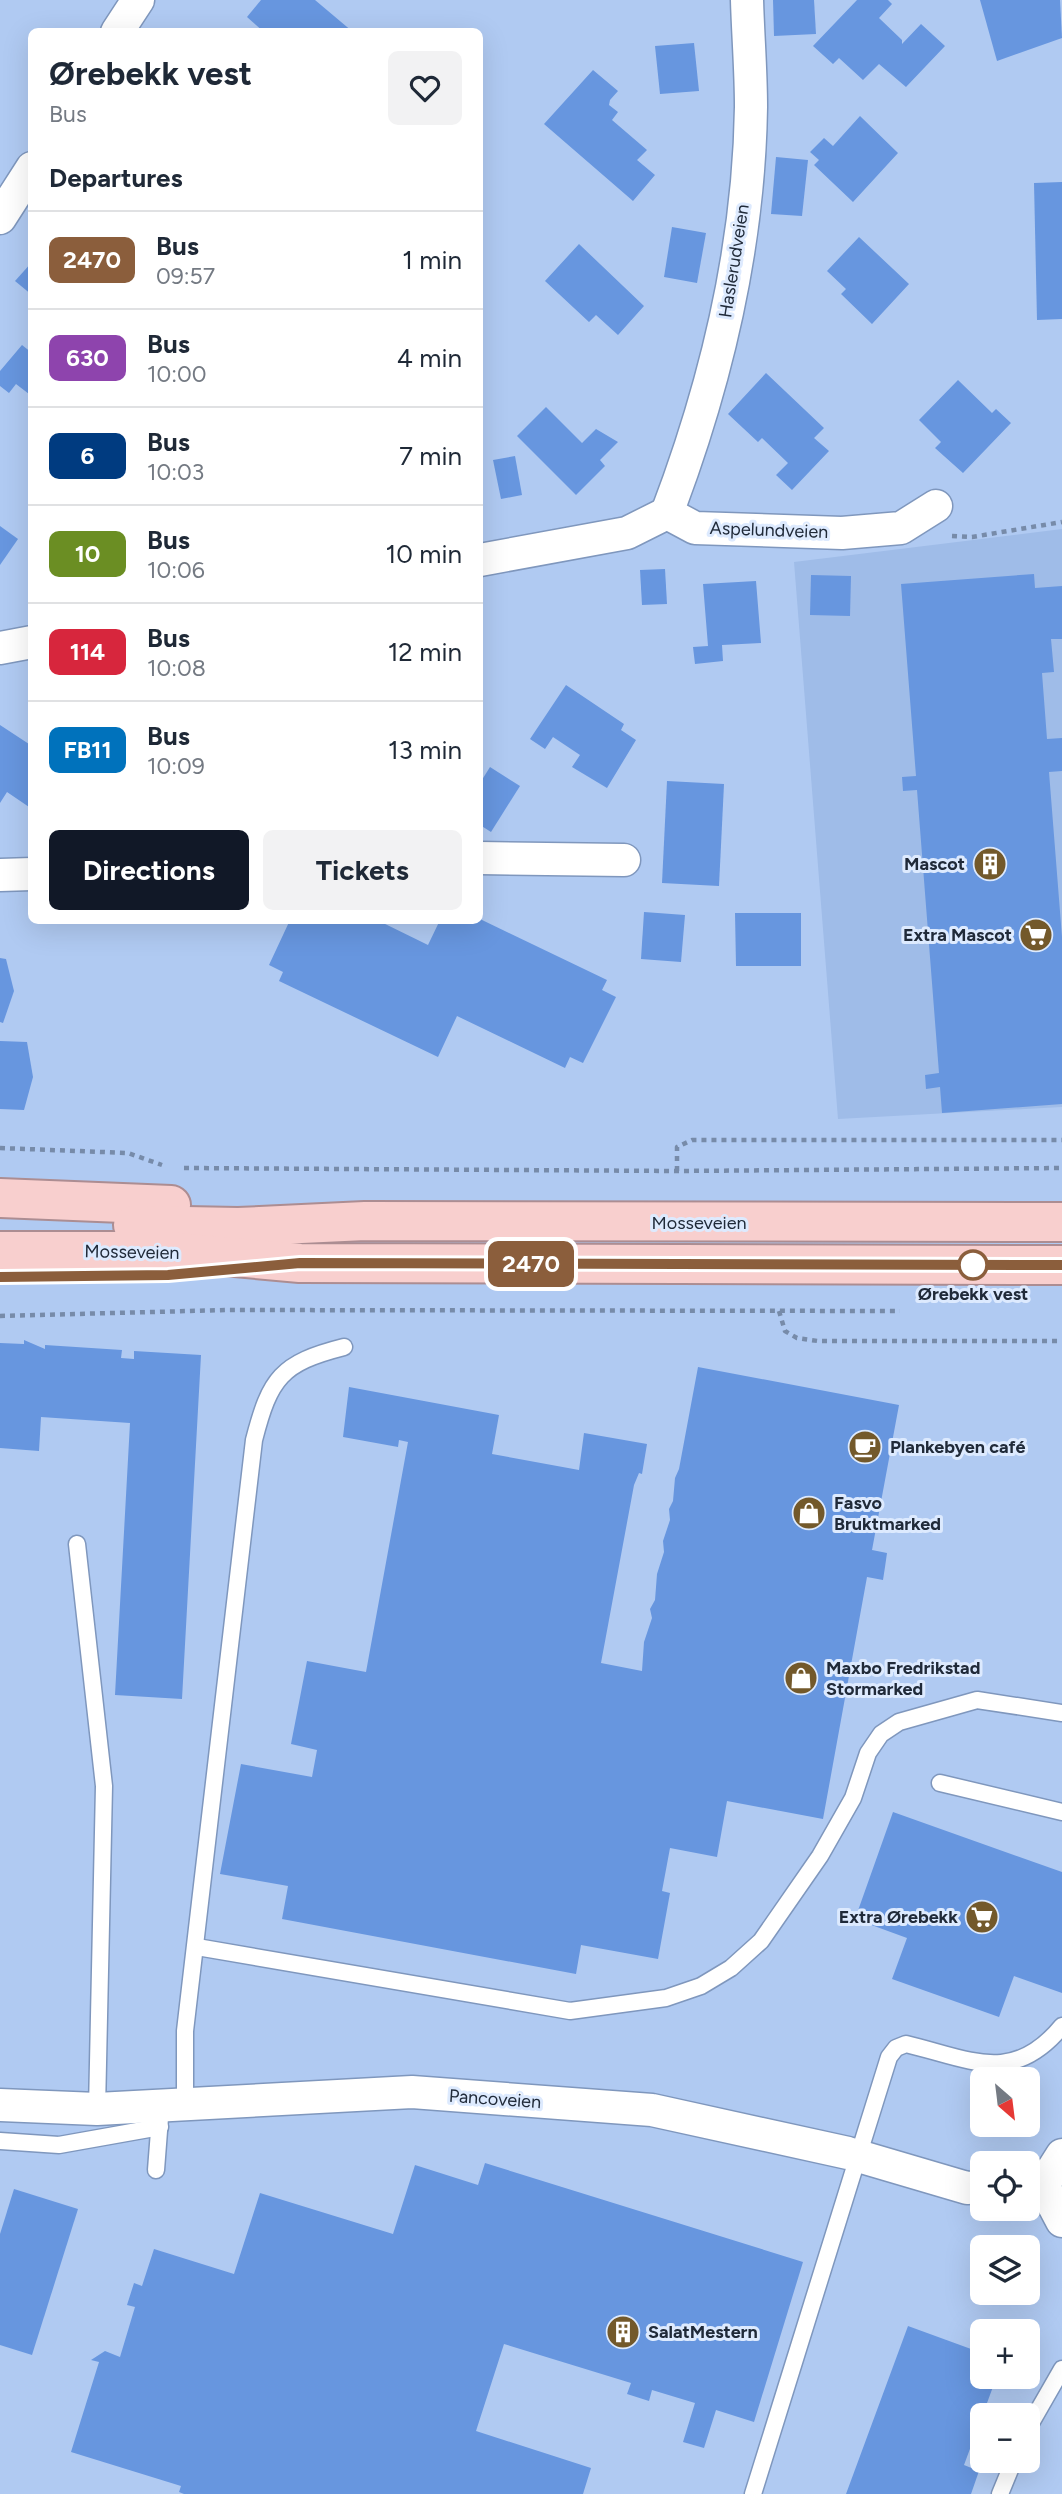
<!DOCTYPE html>
<html lang="en">
<head>
<meta charset="utf-8">
<style>
  body { margin:0; font-family:Figtree,sans-serif; background:#f2f2f3; color:#1f2937; height:100vh; display:flex; flex-direction:column; font-size:26px; white-space:nowrap }
  * { box-sizing:border-box; margin:0 }
  p { font-size:23px; color:#747a83 }
  .icon { flex:none; width:38px; height:38px; fill:none; stroke:currentColor; stroke-width:2; stroke-linecap:round; stroke-linejoin:round }
  .map { position:relative; flex:1; overflow:hidden }
  .sheet { position:absolute; left:28px; top:28px; width:455px; height:896px; display:flex; flex-direction:column; background:#fff; border-radius:10px; box-shadow:0 7px 28px #0002 }
  .sheet>* { flex:none }
  .badge { padding:0 14px; border-radius:10px; font-size:24px; line-height:46px }
  .needle { width:46px; rotate:152deg }
  .fabs { position:absolute; left:970px; top:2067px; display:grid; gap:14px }
  .fabs a { display:grid; place-items:center; width:70px; height:70px; border-radius:10px; background:#fff; box-shadow:0 7px 28px #0002; font-size:35px }
  .map>.badge { position:absolute; translate:-50% -50%; box-shadow:0 0 0 4px #fff }
  h2 { padding:0 21px; font-size:26px; line-height:63px }
  .round { display:grid; place-items:center; flex:none; width:74px; height:74px; border-radius:10px; background:#f2f2f3 }
  .summary { display:flex; align-items:center; justify-content:space-between; height:119px; padding:0 21px }
  h1 { font-size:33px; font-weight:700; line-height:52px }
  .cta { display:flex; gap:14px; margin-top:auto; padding:14px 21px }
  .cta a { flex:1; height:80px; border-radius:10px; background:#111827; color:#fff; font-size:28px; font-weight:700; line-height:80px; text-align:center }
  .cta a+a { background:#f2f2f3; color:#1f2937 }
  ul { padding:0; list-style:none }
  li { display:flex; align-items:center; gap:21px; height:98px; padding:0 21px; border-top:2px solid #e0e1e3 }
  li div { flex:1 }
  li b { display:block; font-size:26px }
  li em { font-style:normal }
  li .badge { min-width:77px; font-weight:700; text-align:center }
  .map>svg:first-child { display:block }
  .built { fill:#9fbce8 }
  .building { fill:#6796df }
  .lines { fill:none; stroke-linecap:round; stroke-linejoin:round }
  .service-casing { stroke:#7f97bd; stroke-width:19 }
  .minor-casing { stroke:#7f97bd; stroke-width:35 }
  .trunk-casing { stroke:#ac8d92; stroke-width:42 }
  .path { stroke:#778ba9; stroke-width:4.5; stroke-dasharray:5 5; stroke-linecap:butt }
  .service { stroke:#fff; stroke-width:16 }
  .minor { stroke:#fff; stroke-width:32 }
  .trunk { stroke:#f8cfce; stroke-width:38 }
  .line-casing { stroke:#fff; stroke-width:16 }
  .line { stroke:#8b5e3c; stroke-width:10 }
  .stop-dot { fill:#fff; stroke:#8b5e3c; stroke-width:3.5 }
  .labels { text-anchor:middle; dominant-baseline:central; stroke-width:6; stroke-linejoin:round; paint-order:stroke }
  .street-label { font-size:18px; fill:#202a39; stroke:#ddeafe }
  .poi-label { font-size:18px; font-weight:bold; fill:#202a39; stroke:#ddeafe; text-anchor:start }
  .stop-label { font-size:18px; font-weight:bold; fill:#202a39; stroke:#ddeafe }
</style>
</head>
<body>
<div class="map">
<svg width="1062" height="2494" viewBox="0 0 1062 2494">
  <rect width="100%" height="100%" fill="#b0caf2"/>
  <polygon class="built" points="1062,529 1062,1107 838,1119 794,562"/>
  <g class="building">
    <polygon points="261,0 315,0 353,32 264,32 247,17"/>
    <polygon points="773,0 814,0 816,34 774,36"/>
    <polygon points="857,0 888,0 892,4 879,18 902,40 902,44 921,24 945,46 906,87 879,64 863,80 839,58 833,64 813,46"/>
    <polygon points="980,0 1060,0 1062,38 997,61"/>
    <polygon points="694,43 699,91 660,94 655,46"/>
    <polygon points="593,70 618,91 610,100 609,105 618,112 612,120 647,150 637,160 655,175 633,201 544,124"/>
    <polygon points="860,116 898,153 853,202 814,165 819,160 810,152 824,138 833,146"/>
    <polygon points="776,157 808,160 802,216 771,214"/>
    <polygon points="1062,182 1062,319 1037,320 1034,183"/>
    <polygon points="672,227 706,233 697,283 664,277"/>
    <polygon points="859,237 909,284 872,324 841,294 846,289 827,271"/>
    <polygon points="579,244 644,306 618,335 596,315 589,322 545,281"/>
    <polygon points="32,262 32,295 15,281"/>
    <polygon points="22,345 32,353 29,394 16,384 9,393 0,386 0,371"/>
    <polygon points="766,373 824,428 814,438 829,451 792,490 776,475 788,463 762,438 758,442 728,414"/>
    <polygon points="958,380 992,413 996,409 1011,423 963,473 935,448 941,442 919,420"/>
    <polygon points="546,407 582,443 596,429 618,442 600,460 605,466 576,495 517,436"/>
    <polygon points="515,456 522,495 501,499 493,460"/>
    <polygon points="0,526 18,539 0,565"/>
    <polygon points="665,569 667,604 642,605 640,570"/>
    <polygon points="1034,574 1035,588 1062,586 1062,639 1051,639 1054,672 1042,673 1047,739 1062,738 1062,771 1049,772 1062,937 1062,1104 942,1113 940,1087 926,1089 925,1075 939,1073 917,790 903,791 902,777 916,776 901,584"/>
    <polygon points="811,575 851,576 850,616 810,615"/>
    <polygon points="756,581 761,643 722,645 723,661 695,664 693,647 708,646 703,584"/>
    <polygon points="566,685 624,724 621,730 636,740 607,788 572,767 580,755 553,737 545,749 530,739"/>
    <polygon points="0,725 32,746 32,809 7,792 0,803"/>
    <polygon points="490,767 520,786 491,832 480,825 480,783"/>
    <polygon points="667,781 724,784 719,886 662,883"/>
    <polygon points="644,912 685,915 681,962 641,959"/>
    <polygon points="735,913 801,913 801,966 736,966"/>
    <polygon points="480,919 607,980 602,990 616,997 583,1063 570,1057 565,1068 457,1016 438,1057 279,981 283,972 269,965 290,920 377,920 428,945 440,920"/>
    <polygon points="0,958 6,959 14,991 3,1023 0,1022"/>
    <polygon points="0,1041 27,1042 33,1077 24,1110 0,1109"/>
    <polygon points="24,1340 45,1349 45,1345 122,1350 121,1358 134,1359 134,1351 201,1355 182,1699 115,1695 130,1423 41,1417 39,1451 0,1448 0,1343 24,1344"/>
    <polygon points="698,1367 899,1405 872,1550 887,1553 885,1567 883,1580 867,1577 823,1819 727,1801 717,1857 670,1848 662,1891 670,1893 658,1959 581,1945 576,1974 282,1919 288,1886 220,1874 241,1764 312,1777 317,1750 291,1744 307,1661 366,1672 408,1442 399,1440 398,1447 343,1437 349,1387 499,1415 492,1454 579,1470 584,1433 647,1444 642,1474 639,1473 634,1485 601,1663 642,1671 644,1642 652,1618 650,1609 655,1600 657,1574 664,1552 663,1541 670,1520 669,1509 673,1501 675,1478 679,1469"/>
    <polygon points="893,1812 1062,1872 1062,1993 1014,1976 999,2017 892,1979 907,1938 855,1919"/>
    <polygon points="485,2163 803,2262 754,2422 716,2410 704,2448 683,2442 695,2403 652,2390 649,2401 627,2394 631,2383 504,2344 476,2431 591,2468 583,2494 184,2494 179,2492 181,2486 71,2452 99,2362 91,2360 105,2351 120,2357 135,2307 127,2305 134,2283 142,2286 154,2249 234,2274 260,2193 393,2234 415,2165 478,2185"/>
    <polygon points="14,2189 78,2209 32,2355 0,2345 0,2234"/>
    <polygon points="908,2326 982,2353 982,2376 997,2376 964,2465 979,2471 971,2494 846,2494"/>
  </g>
  <g class="lines">
    <defs>
      <g id="service">
        <polyline points="77,1544 104,1786 97,2109"/>
        <polyline points="940,1783 1062,1812"/>
        <polyline points="197,1947 570,2011 666,1998 701,1986 731,1968 761,1941 820,1856 853,1798 868,1753 881,1734 899,1722 977,1700 1062,1713"/>
        <path d="M185,2104v-73l69,-591c16,-62 27,-77 90,-93"/>
        <polyline points="0,2141 59,2145 160,2127"/>
        <polyline points="156,2170 160,2118"/>
        <polyline points="1027,2430 1062,2369"/>
        <path d="M753,2494l136,-437 7,-9 10,-4c63,15 107,42 156,-18"/>
        <polyline points="1000,2494 1014,2460"/>
      </g>
      <g id="minor">
        <polyline points="117,32 138,0"/>
        <polyline points="0,218 32,168"/>
        <path d="M667,513c49,-129 82,-268 84,-406 0,-36 -3,-72 -4,-107"/>
        <polyline points="480,560 627,533 667,513 695,528 842,533 901,528 936,506"/>
        <polyline points="0,648 32,642"/>
        <polyline points="480,858 624,860"/>
        <polyline points="0,875 32,874"/>
        <polyline points="0,2105 97,2109 412,2092 652,2110 848,2153 967,2188 982,2187"/>
        <polyline points="1043,2185 1062,2221"/>
        <polyline points="1027,2186 1043,2185 1062,2155"/>
      </g>
      <g id="trunk">
        <polyline points="0,1198 171,1205"/>
        <polyline points="133,1225 238,1227 365,1221 1062,1222"/>
        <polyline points="0,1251 168,1251 300,1263 1062,1265"/>
      </g>
    </defs>
    <use href="#service" class="service-casing"/>
    <use href="#minor" class="minor-casing"/>
    <use href="#trunk" class="trunk-casing"/>
    <g class="path">
      <polyline points="952,536 972,537 1062,522"/>
      <polyline points="0,1148 128,1153 162,1165"/>
      <polyline points="184,1168 677,1171 1062,1168"/>
      <polyline points="677,1171 677,1147 692,1140 1062,1140"/>
      <polyline points="779,1311 785,1331 797,1338 818,1341 1062,1341"/>
      <polyline points="0,1316 227,1310 900,1311"/>
    </g>
    <use href="#service" class="service"/>
    <use href="#minor" class="minor"/>
    <use href="#trunk" class="trunk"/>
  </g>
  <g class="lines">
    <defs>
      <polyline id="line" points="0,1277 168,1275 300,1263 1062,1265"/>
    </defs>
    <use href="#line" class="line-casing"/>
    <use href="#line" class="line"/>
  </g>
  <defs>
    <symbol id="building-disc" viewBox="-11 -11 22 22"><circle r="9.5" fill="#73592b" stroke="#ddeafe"/><path d="M-4-6H4V6H1V3H-1V6H-4ZM-2.5-4.3h1.7v1.8h-1.7ZM.8-4.3h1.7v1.8H.8ZM-2.5-1h1.7V.8h-1.7ZM.8-1h1.7V.8H.8Z" fill="#fff"/></symbol>
    <symbol id="supermarket-disc" viewBox="-11 -11 22 22"><circle r="9.5" fill="#73592b" stroke="#ddeafe"/><path d="M-6-5.5h2.5l.6 2H6L4.5 2H-2.5L-4.4-4H-6ZM-1.5 3.2a1.3 1.3 0 1 0 .1 0ZM3 3.2a1.3 1.3 0 1 0 .1 0Z" fill="#fff"/></symbol>
    <symbol id="cafe-disc" viewBox="-11 -11 22 22"><circle r="9.5" fill="#73592b" stroke="#ddeafe"/><path d="M-5.5-4.5H6V0H3Q3 3.5 0 3.5H-2.5Q-5.5 3.5-5.5 0ZM3-3.2v2h1.7v-2ZM-6 4.5H4V6H-6Z" fill="#fff"/></symbol>
    <symbol id="shop-disc" viewBox="-11 -11 22 22"><circle r="9.5" fill="#73592b" stroke="#ddeafe"/><path d="M-5-2.5h2.3a2.7 3.5 0 0 1 5.4 0H5L5.5 6h-11ZM-1.5-2.5h3a1.5 2.3 0 0 0-3 0Z" fill="#fff"/></symbol>
  </defs>
  <g fill-rule="evenodd">
    <use href="#building-disc" x="971" y="845" width="38" height="38"/>
    <use href="#supermarket-disc" x="1017" y="916" width="38" height="38"/>
    <use href="#cafe-disc" x="846" y="1428" width="38" height="38"/>
    <use href="#shop-disc" x="790" y="1494" width="38" height="38"/>
    <use href="#shop-disc" x="782" y="1659" width="38" height="38"/>
    <use href="#supermarket-disc" x="963" y="1898" width="38" height="38"/>
    <use href="#building-disc" x="604" y="2313" width="38" height="38"/>
  </g>
  <circle class="stop-dot" cx="973" cy="1265" r="14"/>
  <g class="labels">
    <g class="street-label">
      <text transform="translate(734 261) rotate(-81)">Haslerudveien</text>
      <text transform="translate(769 530) rotate(2)">Aspelundveien</text>
      <text x="699" y="1223">Mosseveien</text>
      <text transform="translate(132 1252) rotate(1)">Mosseveien</text>
      <text transform="translate(495 2099) rotate(4)">Pancoveien</text>
    </g>
    <g class="poi-label">
      <text x="965" y="864" text-anchor="end">Mascot</text>
      <text x="1012" y="935" text-anchor="end">Extra Mascot</text>
      <text x="890" y="1447">Plankebyen café</text>
      <text x="834" y="1503">Fasvo<tspan x="834" dy="21">Bruktmarked</tspan></text>
      <text x="826" y="1668">Maxbo Fredrikstad<tspan x="826" dy="21">Stormarked</tspan></text>
      <text x="958" y="1917" text-anchor="end">Extra Ørebekk</text>
      <text x="648" y="2332">SalatMestern</text>
    </g>
    <g class="stop-label">
      <text x="973" y="1294">Ørebekk vest</text>
    </g>
  </g>
</svg>
<div class="fabs">
<a><svg class="needle" viewBox="-14 -14 28 28"><path d="M0-13l5 13h-10z" fill="#e53935"/><path d="M0 13l5-13h-10z" fill="#747a83"/></svg></a>
<a><svg class="icon" aria-label="locate" viewBox="0 0 24 24"><circle cx="12" cy="12" r="6"/><path d="M12 2v4M12 18v4M2 12h4M18 12h4"/></svg></a>
<a><svg class="icon" aria-label="layers" viewBox="0 0 24 24"><path d="M12 4l9 5-9 5-9-5zM3 14l9 5 9-5"/></svg></a>
<a>+</a>
<a>−</a>
</div>
<b class="badge" style="left:531px;top:1264px;background:#8b5e3c;color:#fff">2470</b>
<section class="sheet">
<div class="summary"><div><h1>Ørebekk vest</h1><p>Bus</p></div><a class="round"><svg class="icon" aria-label="heart" viewBox="0 0 24 24"><path d="M12 20l-8-8c-3-5 5-10 8-4 3-6 11-1 8 4z"/></svg></a></div>
<h2>Departures</h2>
<ul>
<li><span class="badge" style="background:#8b5e3c;color:#fff">2470</span><div><b>Bus</b><p>09:57</p></div><em>1 min</em></li>
<li><span class="badge" style="background:#8e44ad;color:#fff">630</span><div><b>Bus</b><p>10:00</p></div><em>4 min</em></li>
<li><span class="badge" style="background:#003b80;color:#fff">6</span><div><b>Bus</b><p>10:03</p></div><em>7 min</em></li>
<li><span class="badge" style="background:#6b8e23;color:#fff">10</span><div><b>Bus</b><p>10:06</p></div><em>10 min</em></li>
<li><span class="badge" style="background:#d7263d;color:#fff">114</span><div><b>Bus</b><p>10:08</p></div><em>12 min</em></li>
<li><span class="badge" style="background:#0072bc;color:#fff">FB11</span><div><b>Bus</b><p>10:09</p></div><em>13 min</em></li>
</ul>
<div class="cta"><a>Directions</a><a>Tickets</a></div>
</section>
</div>
</body>
</html>
